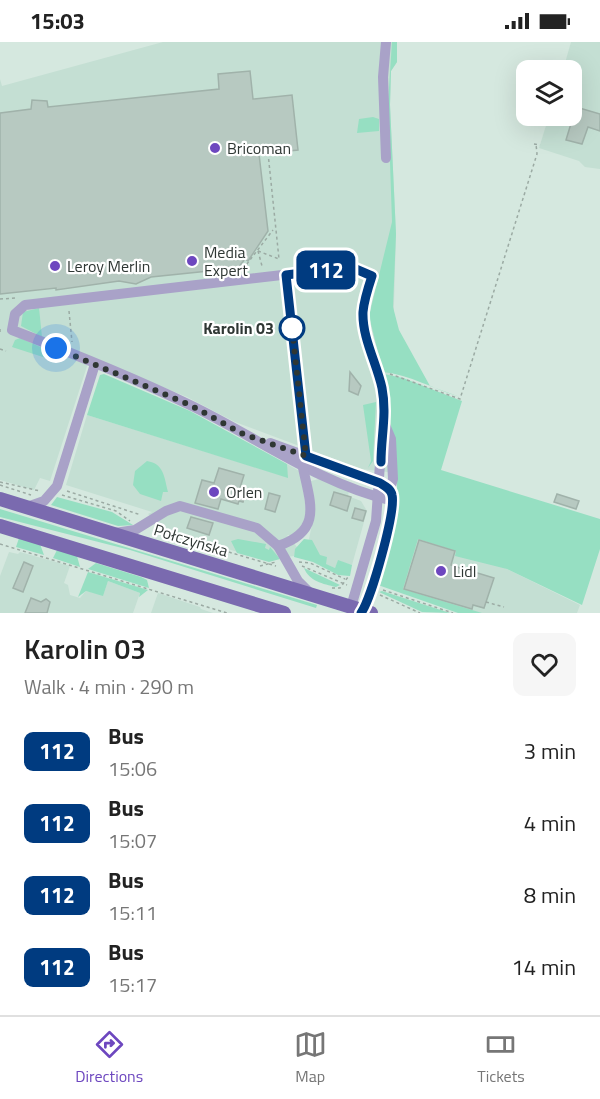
<!DOCTYPE html>
<html lang="en">
<head>
<meta charset="utf-8">
<style>
  body { margin:0; font-family:"Titillium Web",sans-serif; background:#f6f6f6; color:#222; height:100vh; display:flex; flex-direction:column; font-size:22px; white-space:nowrap }
  * { box-sizing:border-box; margin:0 }
  p { font-size:20px; color:#767676 }
  .icon { flex:none; width:33px; height:33px; fill:none; stroke:currentColor; stroke-width:2; stroke-linecap:round; stroke-linejoin:round }
  .map { position:relative; height:571px; overflow:hidden }
  .panel { display:flex; flex-direction:column; background:#fff; flex:1 }
  .panel>* { flex:none }
  .badge { padding:0 12px; border-radius:9px; font-size:21px; line-height:39px }
  .controls { position:absolute; left:516px; top:18px; display:grid; gap:12px }
  .controls a { display:grid; place-items:center; width:66px; height:66px; border-radius:12px; background:#fff; box-shadow:0 6px 24px #0002; font-size:30px }
  .you { position:absolute; width:30px; height:30px; margin:-15px; border:4px solid #fff; border-radius:50%; background:#1a73e8; box-shadow:0 0 0 9px #1a73e833 }
  .map>.badge { position:absolute; translate:-50% -50%; box-shadow:0 0 0 3px #fff }
  .round { display:grid; place-items:center; flex:none; width:63px; height:63px; border-radius:12px; background:#f6f6f6 }
  .headline { display:flex; align-items:center; justify-content:space-between; height:102px; padding:0 24px }
  h1 { font-size:28px; font-weight:600; line-height:45px }
  ul { padding:0; list-style:none }
  li { display:flex; align-items:center; gap:18px; height:72px; padding:0 24px }
  li div { flex:1 }
  li b { display:block; font-size:22px }
  li em { font-style:normal }
  li .badge { min-width:66px; font-weight:700; text-align:center }
  .status { display:flex; justify-content:space-between; align-items:center; height:42px; padding:0 30px; background:#fff; direction:ltr }
  .status svg { height:16px; fill:currentColor }
  .tabs { display:flex; justify-content:space-around; align-items:center; height:84px; border-top:2px solid #e0e0e0; background:#fff; font-size:16px; color:#767676 }
  .tabs a { display:grid; justify-items:center; gap:3px }
  .tabs .active { color:#6d47bf }
  .map>svg:first-child { display:block }
  .built { fill:#c4dfd3 }
  .green { fill:#96dfc2 }
  .building { fill:#b7c9c1; stroke:#a0b2aa; stroke-width:1.5 }
  .lines { fill:none; stroke-linecap:round; stroke-linejoin:round }
  .path { stroke:#9baaa3; stroke-width:1.5; stroke-dasharray:3 3; stroke-linecap:butt }
  .minor { stroke:#a9a2c8; stroke-width:10 }
  .major { stroke:#7a6aaf; stroke-width:14 }
  .line-casing { stroke:#fff; stroke-width:14 }
  .line { stroke:#003b80; stroke-width:9 }
  .walk { stroke:#2f3734; stroke-width:6; stroke-dasharray:0 10.8 }
  .poi-dot { fill:#6d47bf; stroke:#fff; stroke-width:2 }
  .stop-dot { fill:#fff; stroke:#003b80; stroke-width:3 }
  .labels { text-anchor:middle; dominant-baseline:central; stroke-width:4.5; stroke-linejoin:round; paint-order:stroke }
  .poi-label { font-size:16px; fill:#2f3734; stroke:#fff; text-anchor:start }
  .stop-label { font-size:16px; font-weight:bold; fill:#2f3734; stroke:#fff; text-anchor:end }
  .street-label { font-size:16px; fill:#2f3734; stroke:#fff }
</style>
</head>
<body>
<div class="status"><b>15:03</b><svg viewBox="0 0 49 12"><path d="M0 12V9h3v3zM5 12V6h3v6zM10 12V3h3v9zM15 12V0h3v12zM26 1h20v11H26zM47 4h2v5h-2z"/></svg></div>
<div class="map">
<svg width="600" height="571" viewBox="0 0 600 571">
  <rect width="100%" height="100%" fill="#d5e8df"/>
  <g class="built">
    <polygon points="163,0 397,0 397,20 391,29 390,63 396,192 392,333 397,431 361,427 235,380 187,355 90,315 50,439 40,436 34,448 0,438 0,37 2,44"/>
    <polygon points="571,0 600,0 600,127 585,125 579,119 539,106 549,74 572,74 572,28 563,28"/>
    <polygon points="87,373 287,435 287,422 301,430 307,475 294,493 287,493 297,505 294,514 265,518 159,487 159,481 148,472 152,470 66,443"/>
    <polygon points="319,437 349,449 348,454 361,459 367,469 352,523 338,519 335,526 325,522 309,497 314,473 311,439"/>
    <polygon points="399,474 580,563 577,571 480,571 384,541"/>
    <polygon points="9,510 18,512 20,510 70,524 64,541 68,543 70,553 80,556 86,549 103,553 108,539 140,551 133,571 0,571 0,534"/>
    <polygon points="158,551 200,565 201,567 213,571 151,571"/>
  </g>
  <g class="green">
    <path d="M392,0h5v20l-6,9 -1,34 6,129 -3,73 6,23 31,56 30,11c-26,-8 -50,-22 -77,-25l-14,-56 23,-94 -4,-119z"/>
    <polygon points="373,75 379,77 379,89 357,91 359,77"/>
    <polygon points="39,266 42,295 21,284 23,270"/>
    <polygon points="20,296 45,307 46,316 12,305 15,298"/>
    <polygon points="104,332 190,369 287,422 288,436 87,373 100,333"/>
    <polygon points="384,332 403,336 462,359 441,428 600,477 600,507 582,563 507,527 455,514 456,509 418,497 403,547 482,571 458,571 378,543 397,464 397,431"/>
    <polygon points="376,360 373,419 368,426 371,419 363,363"/>
    <path d="M147,419c17,3 17,15 21,31h-5l-2,9 -21,-7 -7,-9 2,-14z"/>
    <polygon points="57,455 112,470 133,483 118,484 51,463"/>
    <polygon points="0,467 317,563 316,566 130,508 0,475"/>
    <polygon points="19,496 40,502 44,513 16,505"/>
    <polygon points="238,497 266,502 265,506 269,508 270,505 280,517 269,520 237,511 231,499"/>
    <polygon points="304,497 312,498 320,513 327,515 326,522 335,526 338,518 352,523 350,534 338,533 313,520 294,515 295,507"/>
    <polygon points="57,508 77,514 80,525 53,516"/>
    <polygon points="96,521 141,535 147,538 149,546 88,527"/>
    <path d="M304,526l36,17 -4,2c-13,-3 -27,-6 -32,-19z"/>
    <polygon points="88,530 148,548 139,555 140,551 108,539 103,554 86,549 78,555"/>
    <polygon points="382,549 450,571 422,570 379,550"/>
  </g>
  <g class="building">
    <polygon points="250,29 253,57 292,53 298,108 259,112 268,189 248,219 245,217 238,226 151,235 136,242 119,239 56,248 56,246 0,252 0,71 31,67 32,58 47,59 48,65 219,47 218,32"/>
    <polygon points="576,65 600,72 600,89 588,85 582,102 566,98"/>
    <polygon points="350,330 361,344 358,353 349,349"/>
    <polygon points="219,426 244,433 239,449 246,451 243,460 239,459 238,462 221,457 218,467 195,461 202,438 214,441"/>
    <polygon points="334,450 351,455 347,469 330,463"/>
    <polygon points="269,451 280,454 275,470 265,467"/>
    <polygon points="557,452 579,459 576,467 554,460"/>
    <polygon points="355,466 366,469 363,479 352,476"/>
    <polygon points="191,475 213,481 209,493 187,486"/>
    <polygon points="419,498 455,509 451,523 494,536 484,566 473,563 472,567 404,547"/>
    <polygon points="24,520 33,524 23,550 13,546"/>
    <polygon points="31,556 41,560 46,557 50,560 47,571 25,571"/>
  </g>
  <g class="lines">
    <g class="path">
      <polyline points="534,102 540,103"/>
      <polyline points="258,209 279,217 268,111"/>
      <polyline points="258,209 262,224"/>
      <polyline points="243,227 273,188"/>
      <polyline points="0,257 17,256"/>
      <polyline points="69,269 72,300"/>
      <polyline points="0,287 0,293"/>
      <polyline points="0,307 6,309"/>
      <polyline points="390,332 460,357 537,112 536,102"/>
      <polyline points="0,440 40,449"/>
      <polyline points="0,443 31,453"/>
      <polyline points="67,449 141,473"/>
      <polyline points="62,453 116,469 130,479"/>
      <polyline points="154,488 276,524"/>
      <polyline points="0,502 227,571"/>
      <polyline points="299,520 310,521 345,537"/>
      <polyline points="260,524 276,520"/>
      <polyline points="302,524 347,543"/>
      <polyline points="332,546 340,546 348,535"/>
      <polyline points="383,548 453,571"/>
      <polyline points="380,553 420,571"/>
      <polyline points="486,560 504,565"/>
    </g>
    <g class="minor">
      <polyline points="386,0 383,35 386,116"/>
      <polyline points="286,233 306,414"/>
      <path d="M270,401l110,40 10,6c7,18 -17,109 -29,124"/>
      <path d="M390,447l3,-10 -2,-40 -6,-14 -3,-37 -18,-65v-19l8,-28 -21,-9 -326,38 -10,9 -3,16c60,23 120,47 178,75 67,32 129,79 203,96"/>
      <polyline points="27,465 44,459 57,444 95,322"/>
      <polyline points="115,491 135,488 166,469 180,464 257,486 278,504 298,539 312,553"/>
      <path d="M278,504c44,-15 33,-41 25,-78"/>
      <polyline points="352,571 351,565 376,479 382,393 385,383"/>
    </g>
    <g class="major">
      <polyline points="0,457 371,571"/>
      <polyline points="0,484 284,571"/>
    </g>
  </g>
  <g class="lines">
    <defs>
      <path id="line" d="M361,571c10,-13 35,-102 31,-118 -1,-6 -7,-9 -12,-12l-74,-27 -20,-181 65,-8 21,9c-4,12 -8,24 -9,36 -1,26 14,52 19,76 5,26 -1,49 -1,74"/>
    </defs>
    <use href="#line" class="line-casing"/>
    <use href="#line" class="line"/>
    <polyline class="walk" points="56,306 190,363 243,392 306,414 292,286"/>
  </g>
  <g class="poi-dot">
    <circle cx="215" cy="106" r="6"/>
    <circle cx="192" cy="219" r="6"/>
    <circle cx="55" cy="224" r="6"/>
    <circle cx="214" cy="450" r="6"/>
    <circle cx="441" cy="529" r="6"/>
  </g>
  <circle class="stop-dot" cx="292" cy="286" r="12"/>
  <g class="labels">
    <g class="poi-label">
      <text x="227" y="106">Bricoman</text>
      <text x="204" y="210">Media<tspan x="204" dy="18">Expert</tspan></text>
      <text x="67" y="224">Leroy Merlin</text>
      <text x="226" y="450">Orlen</text>
      <text x="453" y="529">Lidl</text>
    </g>
    <g class="stop-label">
      <text x="274" y="286">Karolin 03</text>
    </g>
    <g class="street-label">
      <text transform="translate(191 498) rotate(17)">Połczyńska</text>
    </g>
  </g>
</svg>
<div class="controls">
<a><svg class="icon" aria-label="layers" viewBox="0 0 24 24"><path d="M12 4l9 5-9 5-9-5zM3 14l9 5 9-5"/></svg></a>
</div>
<div class="you" style="left:56px;top:306px"></div>
<b class="badge" style="left:326px;top:228px;background:#003b80;color:#fff">112</b>
</div>
<section class="panel">
<div class="headline"><div><h1>Karolin 03</h1><p>Walk · 4 min · 290 m</p></div><a class="round"><svg class="icon" aria-label="heart" viewBox="0 0 24 24"><path d="M12 20l-8-8c-3-5 5-10 8-4 3-6 11-1 8 4z"/></svg></a></div>
<ul>
<li><span class="badge" style="background:#003b80;color:#fff">112</span><div><b>Bus</b><p>15:06</p></div><em>3 min</em></li>
<li><span class="badge" style="background:#003b80;color:#fff">112</span><div><b>Bus</b><p>15:07</p></div><em>4 min</em></li>
<li><span class="badge" style="background:#003b80;color:#fff">112</span><div><b>Bus</b><p>15:11</p></div><em>8 min</em></li>
<li><span class="badge" style="background:#003b80;color:#fff">112</span><div><b>Bus</b><p>15:17</p></div><em>14 min</em></li>
</ul>
</section>
<nav class="tabs">
<a class="active"><svg class="icon" aria-label="directions" viewBox="0 0 24 24"><path d="M12 3l9 9-9 9-9-9zM9 14v-3h6M13 9l2 2-2 2"/></svg>Directions</a>
<a><svg class="icon" aria-label="map" viewBox="0 0 24 24"><path d="M3 6l6-2 6 2 6-2v14l-6 2-6-2-6 2zM9 4v14M15 6v14"/></svg>Map</a>
<a><svg class="icon" aria-label="tickets" viewBox="0 0 24 24"><path d="M3 7h18v10H3zM15 7v10"/></svg>Tickets</a>
</nav>
</body>
</html>
